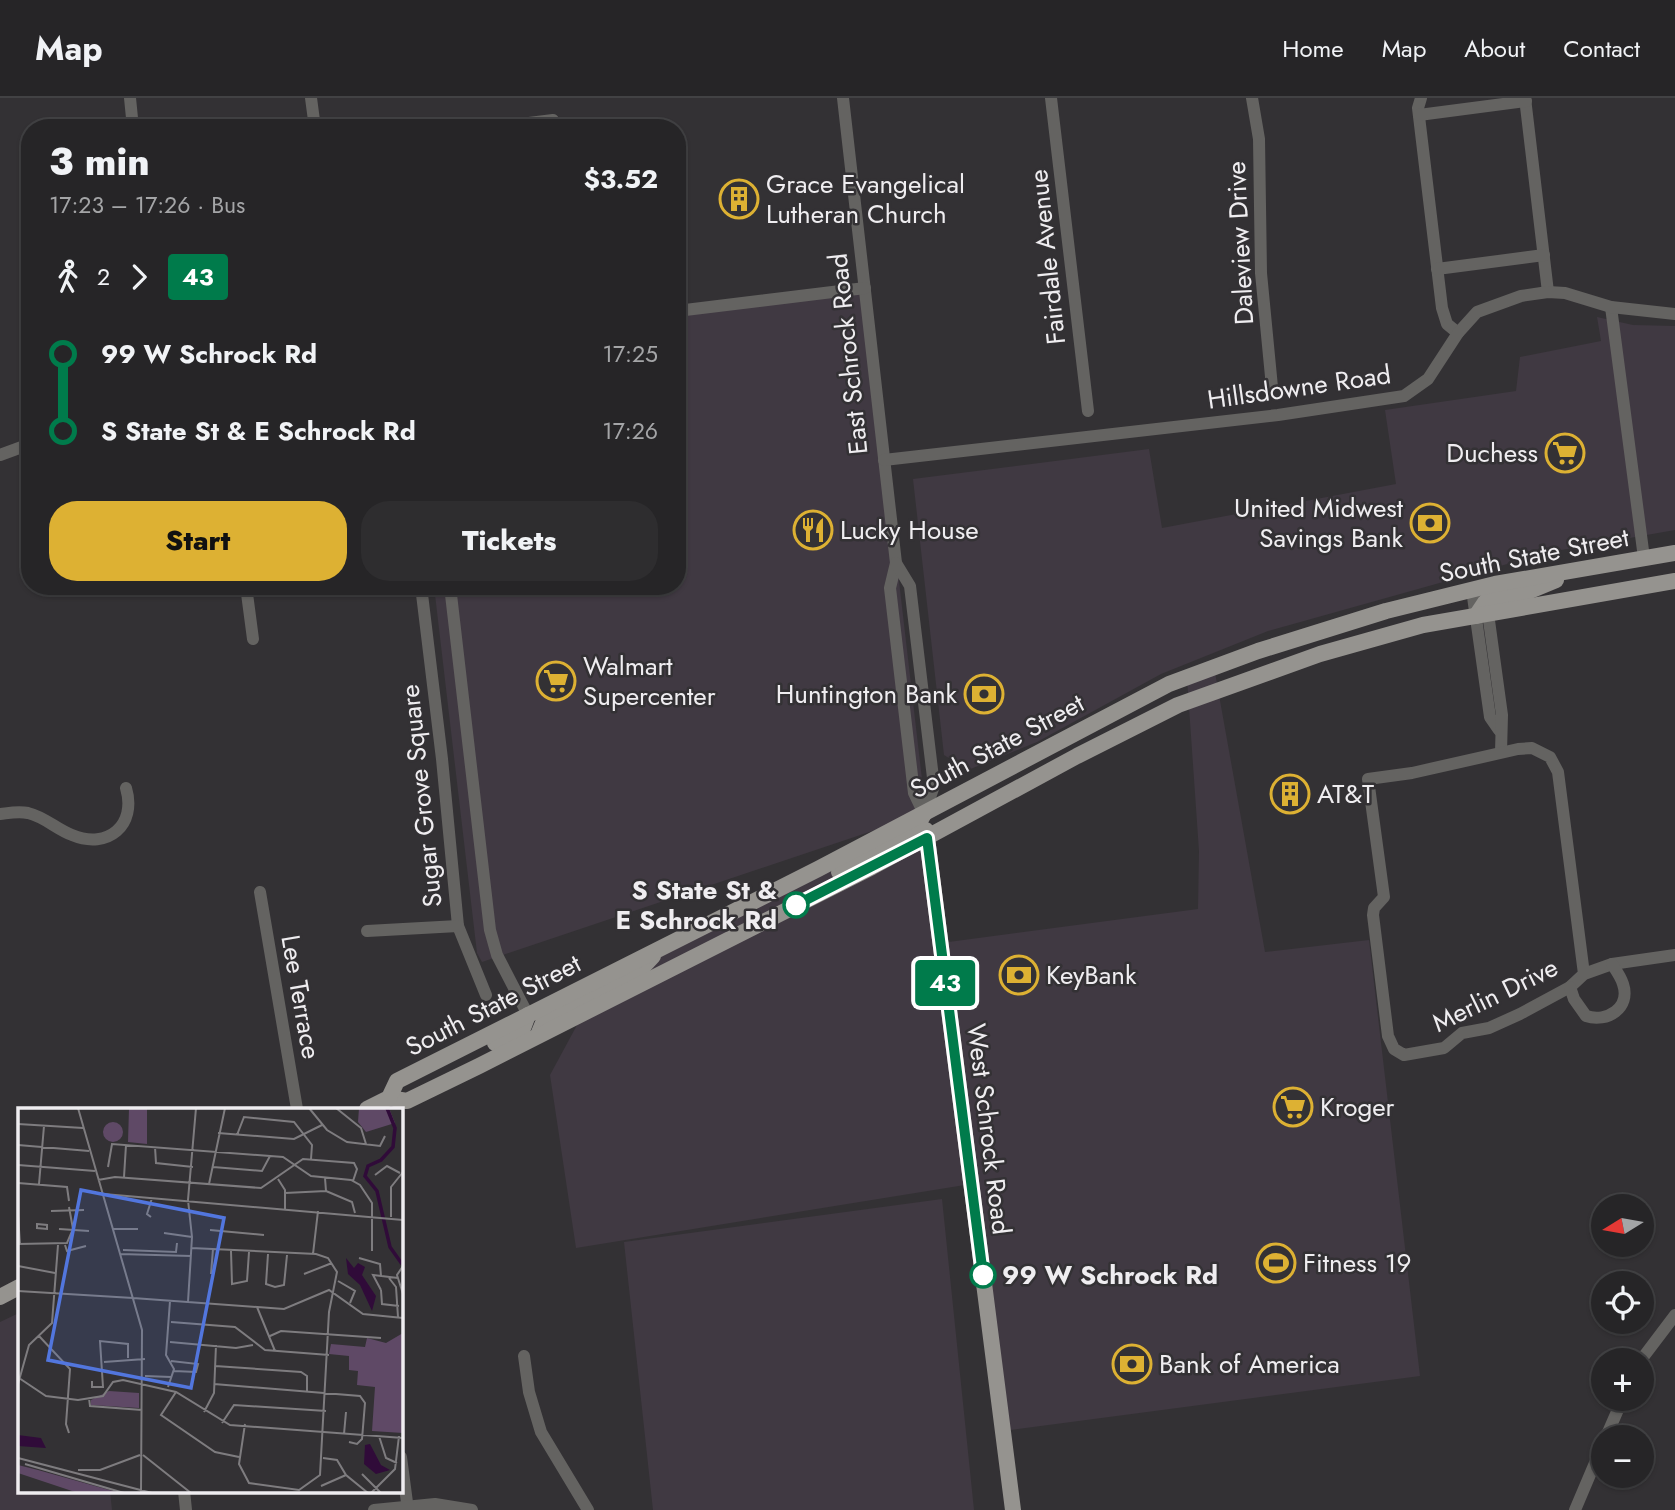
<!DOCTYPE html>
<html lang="en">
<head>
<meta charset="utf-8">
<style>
  body { margin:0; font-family:Jost,sans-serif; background:#2e2d2f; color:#f1f3f6; height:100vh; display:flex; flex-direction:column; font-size:26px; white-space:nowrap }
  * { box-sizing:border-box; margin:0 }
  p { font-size:23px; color:#a4a5a7 }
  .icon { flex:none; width:38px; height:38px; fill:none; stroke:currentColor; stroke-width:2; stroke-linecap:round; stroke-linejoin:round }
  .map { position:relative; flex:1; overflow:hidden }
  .side { position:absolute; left:21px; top:21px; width:665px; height:476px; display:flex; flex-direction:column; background:#262527; border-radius:28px; box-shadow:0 2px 5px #0004,0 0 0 2px #424244 }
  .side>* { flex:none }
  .badge { padding:0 14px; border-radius:5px; font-size:24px; line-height:46px }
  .needle { width:46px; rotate:259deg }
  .fabs { position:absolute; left:1591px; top:1096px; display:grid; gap:14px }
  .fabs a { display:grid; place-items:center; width:63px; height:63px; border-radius:50%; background:#262527; box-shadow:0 2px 5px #0004,0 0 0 2px #424244; font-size:35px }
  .map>.badge { position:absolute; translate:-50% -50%; box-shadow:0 0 0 4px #fff }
  .legs { display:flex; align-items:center; gap:10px; height:77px; padding:0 28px; font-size:23px }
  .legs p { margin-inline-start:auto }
  .summary { display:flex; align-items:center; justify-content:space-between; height:119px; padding:0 28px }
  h1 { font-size:38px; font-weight:800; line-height:52px }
  .action { display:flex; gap:14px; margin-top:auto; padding:14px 28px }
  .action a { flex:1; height:80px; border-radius:28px; background:#ddb133; color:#111; font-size:28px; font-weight:800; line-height:80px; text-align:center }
  .action a+a { background:#2e2d2f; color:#f1f3f6 }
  ul { padding:0 28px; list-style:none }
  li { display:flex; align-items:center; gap:24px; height:77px; font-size:26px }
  li i { display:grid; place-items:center; width:10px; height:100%; margin:0 9px; background:currentColor }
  li i::after { content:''; width:18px; height:18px; margin:-9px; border:5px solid; border-radius:50%; background:#262527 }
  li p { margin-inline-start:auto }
  li:first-child i { background:linear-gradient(#0000 50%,currentColor 0) }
  li:last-child i { background:linear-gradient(currentColor 50%,#0000 0) }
  header { display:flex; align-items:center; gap:42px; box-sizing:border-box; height:98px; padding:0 35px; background:#262527; border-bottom:2px solid #424244 }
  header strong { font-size:33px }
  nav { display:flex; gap:38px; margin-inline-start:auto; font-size:24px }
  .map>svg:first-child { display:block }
  .built { fill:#403942 }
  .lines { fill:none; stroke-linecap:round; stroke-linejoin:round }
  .minor { stroke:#646361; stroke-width:12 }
  .major { stroke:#95938f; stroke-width:16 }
  .line-1-casing { stroke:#fff; stroke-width:16 }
  .line-1 { stroke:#007b4b; stroke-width:10 }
  .stop-1-dot { fill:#fff; stroke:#007b4b; stroke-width:3.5 }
  .labels { text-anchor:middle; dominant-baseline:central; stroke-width:5; stroke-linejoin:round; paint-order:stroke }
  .poi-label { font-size:26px; fill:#efedf0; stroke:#333134; text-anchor:start }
  .street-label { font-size:26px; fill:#efedf0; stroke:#333134 }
  .stop-label { font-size:26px; font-weight:bold; fill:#efedf0; stroke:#333134; text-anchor:end }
  .inset-river { fill:none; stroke:#300b39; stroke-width:3.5 }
  .inset-road { fill:none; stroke:#7e7c7f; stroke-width:2 }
  .view { fill:#5276de; fill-opacity:0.15; stroke:#5276de; stroke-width:3.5 }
  .inset-edge { fill:none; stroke:#efedf0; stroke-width:3.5 }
</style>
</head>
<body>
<header>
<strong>Map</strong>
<nav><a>Home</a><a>Map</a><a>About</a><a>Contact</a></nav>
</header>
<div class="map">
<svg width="1675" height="1412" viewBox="0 0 1675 1412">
  <rect width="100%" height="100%" fill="#333134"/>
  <g class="built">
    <polygon points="865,190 941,845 1198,811 1199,753 1187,580 1214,569 1265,854 1369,842 1420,1278 1003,1333 971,1086 576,1150 550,977 603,879 917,718 482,864 477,855 434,488 677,488 677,213"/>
    <polygon points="1597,219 1633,227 1675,228 1675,432 1550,454 1268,533 1161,576 1037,644 968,672 944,657 913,381 1149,351 1162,430 1396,386 1385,312 1516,293 1520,259 1601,243"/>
    <polygon points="942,1101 974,1412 653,1412 624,1144"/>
    <polygon points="19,1215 19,1393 110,1393 112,1412 0,1412 0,1224"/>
  </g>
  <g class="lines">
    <g class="minor">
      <polyline points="130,0 133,30"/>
      <polyline points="311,0 315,30"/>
      <polyline points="843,0 896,465 890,490 914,695 924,716"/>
      <polyline points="1051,0 1088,313"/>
      <polyline points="1252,0 1259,41 1261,175 1272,289"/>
      <polyline points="1421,0 1418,10 1442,210 1447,226 1458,235"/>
      <polyline points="1525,0 1548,194"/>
      <polyline points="1419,17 1526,3"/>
      <polyline points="489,30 553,22"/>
      <polyline points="1437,171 1544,157"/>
      <polyline points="1611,209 1644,460"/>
      <polyline points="677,213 865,190"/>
      <polyline points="0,357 30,346"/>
      <polyline points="884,362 1278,317 1404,298 1428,281 1458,235 1477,214 1521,198 1548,194 1565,195 1611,209 1675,216"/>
      <polyline points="896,465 910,488 934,688 924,716"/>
      <polyline points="246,488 253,541"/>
      <polyline points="421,488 442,661 458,828 486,897"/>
      <polyline points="450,488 490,832 497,857 528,917"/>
      <polyline points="1472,492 1490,619 1499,632"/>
      <polyline points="1487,508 1502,617 1501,654"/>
      <path d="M0,716c9,-1 18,-3 28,-1 17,4 28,16 44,22 36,15 65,-10 54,-47"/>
      <polyline points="260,794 297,1011"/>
      <polyline points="367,833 458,828"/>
      <polyline points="1584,876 1558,674 1550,659 1532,650 1518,651 1412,675 1368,681 1384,799 1374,810 1373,817 1388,938 1394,951 1404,957 1444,950 1462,935 1489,930 1520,916 1570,889 1584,876 1612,866 1675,857"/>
      <path d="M1570,889l4,12 12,17c21,7 45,-8 37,-32 -2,-7 -7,-14 -11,-20"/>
      <polyline points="524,1258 529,1294 541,1334 588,1412"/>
      <polyline points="1641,1262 1675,1217"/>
      <polyline points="1606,1339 1623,1300"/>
      <polyline points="401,1359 408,1412"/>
      <polyline points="184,1393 186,1412"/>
      <polyline points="374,1412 435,1406 472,1412"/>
      <polyline points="1575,1412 1603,1346"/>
    </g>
    <g class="major">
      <polyline points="1476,518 1486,503 1527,494 1556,482"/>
      <polyline points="926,732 1013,1412"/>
      <polyline points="839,774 914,733 924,716"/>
      <polyline points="538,937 545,920 640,872 653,858"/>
      <polyline points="495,945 522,933 528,917"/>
      <polyline points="389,1000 407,1003 479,968 872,769 1077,658 1178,607 1320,556 1423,527 1675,483"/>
      <polyline points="367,1011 389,1000 397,983 818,771 1169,586 1258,553 1386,513 1495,486 1675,455"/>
      <polyline points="0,1199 19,1189"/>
    </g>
  </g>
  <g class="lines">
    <defs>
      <polyline id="line-1" points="796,807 927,740 983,1177"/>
    </defs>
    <use href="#line-1" class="line-1-casing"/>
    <use href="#line-1" class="line-1"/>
  </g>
  <defs>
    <symbol id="building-ring" viewBox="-11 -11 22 22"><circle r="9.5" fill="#333134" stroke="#ddb133" stroke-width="1.5"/><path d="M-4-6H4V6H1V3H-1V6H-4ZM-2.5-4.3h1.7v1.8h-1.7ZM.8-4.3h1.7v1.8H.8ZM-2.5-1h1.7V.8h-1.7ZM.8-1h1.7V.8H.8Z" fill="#ddb133"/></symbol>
    <symbol id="supermarket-ring" viewBox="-11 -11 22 22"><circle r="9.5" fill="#333134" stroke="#ddb133" stroke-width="1.5"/><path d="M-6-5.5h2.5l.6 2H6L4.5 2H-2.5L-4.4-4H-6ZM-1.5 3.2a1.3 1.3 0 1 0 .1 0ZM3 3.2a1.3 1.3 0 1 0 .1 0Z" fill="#ddb133"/></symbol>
    <symbol id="bank-ring" viewBox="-11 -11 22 22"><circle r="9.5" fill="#333134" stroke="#ddb133" stroke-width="1.5"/><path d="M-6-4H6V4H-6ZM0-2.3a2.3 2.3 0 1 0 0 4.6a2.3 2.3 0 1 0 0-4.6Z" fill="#ddb133"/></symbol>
    <symbol id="restaurant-ring" viewBox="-11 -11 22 22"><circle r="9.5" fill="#333134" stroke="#ddb133" stroke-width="1.5"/><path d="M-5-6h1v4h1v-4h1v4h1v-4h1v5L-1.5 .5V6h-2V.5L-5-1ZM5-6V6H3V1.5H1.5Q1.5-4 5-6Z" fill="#ddb133"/></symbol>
    <symbol id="stadium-ring" viewBox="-11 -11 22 22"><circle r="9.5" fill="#333134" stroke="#ddb133" stroke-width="1.5"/><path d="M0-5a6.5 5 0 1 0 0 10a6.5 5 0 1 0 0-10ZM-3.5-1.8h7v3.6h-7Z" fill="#ddb133"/></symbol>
  </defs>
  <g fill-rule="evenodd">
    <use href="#building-ring" x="717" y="79" width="44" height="44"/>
    <use href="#supermarket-ring" x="1543" y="333" width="44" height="44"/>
    <use href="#bank-ring" x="1408" y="403" width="44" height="44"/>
    <use href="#restaurant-ring" x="791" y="410" width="44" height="44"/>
    <use href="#supermarket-ring" x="534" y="561" width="44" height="44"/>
    <use href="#bank-ring" x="962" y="574" width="44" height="44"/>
    <use href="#building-ring" x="1268" y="674" width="44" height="44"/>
    <use href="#bank-ring" x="997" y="855" width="44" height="44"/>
    <use href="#supermarket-ring" x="1271" y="987" width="44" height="44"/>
    <use href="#stadium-ring" x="1254" y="1143" width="44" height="44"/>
    <use href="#bank-ring" x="1110" y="1244" width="44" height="44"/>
  </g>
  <g class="stop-1-dot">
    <circle cx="796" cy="807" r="12"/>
    <circle cx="983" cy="1177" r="12"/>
  </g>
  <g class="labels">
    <g class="poi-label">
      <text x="766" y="86">Grace Evangelical<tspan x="766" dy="30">Lutheran Church</tspan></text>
      <text x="1538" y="355" text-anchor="end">Duchess</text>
      <text x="1403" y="410" text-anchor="end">United Midwest<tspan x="1403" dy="30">Savings Bank</tspan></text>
      <text x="840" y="432">Lucky House</text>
      <text x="583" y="568">Walmart<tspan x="583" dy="30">Supercenter</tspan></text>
      <text x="957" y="596" text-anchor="end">Huntington Bank</text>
      <text x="1317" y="696">AT&amp;T</text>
      <text x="1046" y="877">KeyBank</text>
      <text x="1320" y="1009">Kroger</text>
      <text x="1303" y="1165">Fitness 19</text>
      <text x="1159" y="1266">Bank of America</text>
    </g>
    <g class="street-label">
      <text transform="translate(1240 145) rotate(-93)">Daleview Drive</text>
      <text transform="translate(1047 159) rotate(-96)">Fairdale Avenue</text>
      <text transform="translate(848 256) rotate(-96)">East Schrock Road</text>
      <text transform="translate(1299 289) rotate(-8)">Hillsdowne Road</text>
      <text transform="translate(1534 457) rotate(-11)">South State Street</text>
      <text transform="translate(997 648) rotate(-28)">South State Street</text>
      <text transform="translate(421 698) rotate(-96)">Sugar Grove Square</text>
      <text transform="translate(1495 897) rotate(-26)">Merlin Drive</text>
      <text transform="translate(301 899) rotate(80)">Lee Terrace</text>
      <text transform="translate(493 907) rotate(-27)">South State Street</text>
      <text transform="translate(989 1031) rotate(83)">West Schrock Road</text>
    </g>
    <g class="stop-label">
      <text x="777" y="792">S State St &amp;<tspan x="777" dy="30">E Schrock Rd</tspan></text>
      <text x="1002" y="1177" text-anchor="start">99 W Schrock Rd</text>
    </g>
  </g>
  <g transform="translate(18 1010)">
    <rect width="385" height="385" fill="#333134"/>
    <path d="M111,0h18v36l-19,-2zM341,0h30l6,15 -29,9 -8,-10zM85 24a10 10 0 1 1 20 0a10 10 0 1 1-20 0ZM385,225v100l-31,-2 3,-44 -18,-2 1,-14 -9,-1v-14l-20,-2 2,-10 34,3 2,-9 19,5zM91,283l30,2v15l-48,-3v-5zM0,357l20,5 82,23 -45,-1 -57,-19z" fill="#5f4966"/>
    <path d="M328,150l8,10 4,-5 7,4 -3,8 14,21 -4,15 -12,-26 -12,-11zM0,327l23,3 5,10 -28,-2zM352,336l11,21 9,5 -14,4 -12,-10 1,-19z" fill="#300b39"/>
    <path class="inset-river" d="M369,0l8,20 -2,19 -12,13 -13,6 -3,10 12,15 13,56 12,17"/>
    <path class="inset-road" d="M60,0l64,222 -1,163M291,0l18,22 20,12 33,4 5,-10M318,0l25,20 5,16M0,16l65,4M200,25l76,6 28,-14M219,27l7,-18 50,5 18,23 -1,14M0,37l71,6M137,39l1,16 37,4M0,57l77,6M90,59l4,-23 171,13 28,19 40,4 9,5 12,18v48M195,59l49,4 8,-15M357,67l12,-9 13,7M106,69l2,-32M307,70l1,13 26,11 3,11M260,71l7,11v19M80,72l17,-3 146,11 42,-29 51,4 3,6 -4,12M0,75l49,4 2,14M21,76l5,-58M191,76l16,-76M267,85l41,-2M86,86l299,26M33,103l33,-1M0,107l2,29M133,109l-4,-3 5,-16M373,109v-30l12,-15M19,116l10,1v4l-10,-1zM41,121l30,2M94,121h26M192,122l54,5M146,125l28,4M0,136l49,-1 6,-14 -4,-22M47,137l2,6 19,-5M173,140l125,6 12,4 9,14 -8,40 -9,163 -21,15 -50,-7 -10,-19 6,-40M105,142l53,2 1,-9M213,143l1,33 15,-3 2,-29M102,146l71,2M250,146l-2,30 9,3 9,-2 3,-30M295,146l5,-43M341,150l21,6 1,12M0,158l37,7M385,158l-6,9 6,19M193,166l2,-25M286,166l28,-11M371,170l7,9 2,30M320,173l17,10 -5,12M363,182l-8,-15 25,3M363,182l1,14 17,2M0,183l115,7M115,190l151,11 45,-19 34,24 40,4M170,194l4,-65 -4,-37 8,-92M239,199l18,44M153,214l64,5 30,23 64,5M21,228l31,33 -4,55 3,9M252,228l11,-5 100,7M152,234l66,6 17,-3M153,253l27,3 -2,8 -22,-1M86,254l41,-3M197,258l86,6 6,4v15M127,268l26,1M1,270l27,18 32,4 25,-4 10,-14 10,-2 53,12 54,33 173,13M74,273v6h11l-3,-46 28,3v14M0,276l11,-39 23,-22 6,-78M196,276l146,12 5,7 -3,36 -5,5 -8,-2M150,279l6,-18 -8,-14 4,-54M158,284l-15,23 54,37 24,5M71,290l1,8 52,4M186,304l10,-19 2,-48M204,315l12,-18 92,6M326,326l2,-22M361,328l7,22 11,5M125,347l48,38M0,350l134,35M305,350l14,2 9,15 22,18M7,356l99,29M60,362h22l40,-15M344,366l19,19M303,378l25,-11M353,385l24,-24 4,-33"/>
    <path class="view" d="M63,82l143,28 -33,170 -143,-28z"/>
    <rect width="385" height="385" class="inset-edge"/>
  </g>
</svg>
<div class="fabs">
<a><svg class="needle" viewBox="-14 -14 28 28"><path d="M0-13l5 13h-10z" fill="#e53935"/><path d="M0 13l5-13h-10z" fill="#a4a5a7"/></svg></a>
<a><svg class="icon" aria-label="locate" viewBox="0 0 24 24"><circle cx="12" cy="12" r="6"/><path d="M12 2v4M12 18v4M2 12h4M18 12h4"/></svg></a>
<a>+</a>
<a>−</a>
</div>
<b class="badge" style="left:945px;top:885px;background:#007b4b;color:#fff">43</b>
<section class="side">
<div class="summary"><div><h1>3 min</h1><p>17:23 – 17:26 · Bus</p></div><b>$3.52</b></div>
<div class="legs"><svg class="icon" aria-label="walk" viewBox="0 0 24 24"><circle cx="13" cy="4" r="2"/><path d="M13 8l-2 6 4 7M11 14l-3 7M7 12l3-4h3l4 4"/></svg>2<svg class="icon" aria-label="forward" viewBox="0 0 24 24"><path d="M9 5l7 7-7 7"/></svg><b class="badge" style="background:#007b4b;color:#fff">43</b></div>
<ul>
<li><i style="color:#007b4b"></i><b>99 W Schrock Rd</b><p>17:25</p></li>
<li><i style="color:#007b4b"></i><b>S State St &amp; E Schrock Rd</b><p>17:26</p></li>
</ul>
<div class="action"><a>Start</a><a>Tickets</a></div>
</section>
</div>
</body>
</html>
